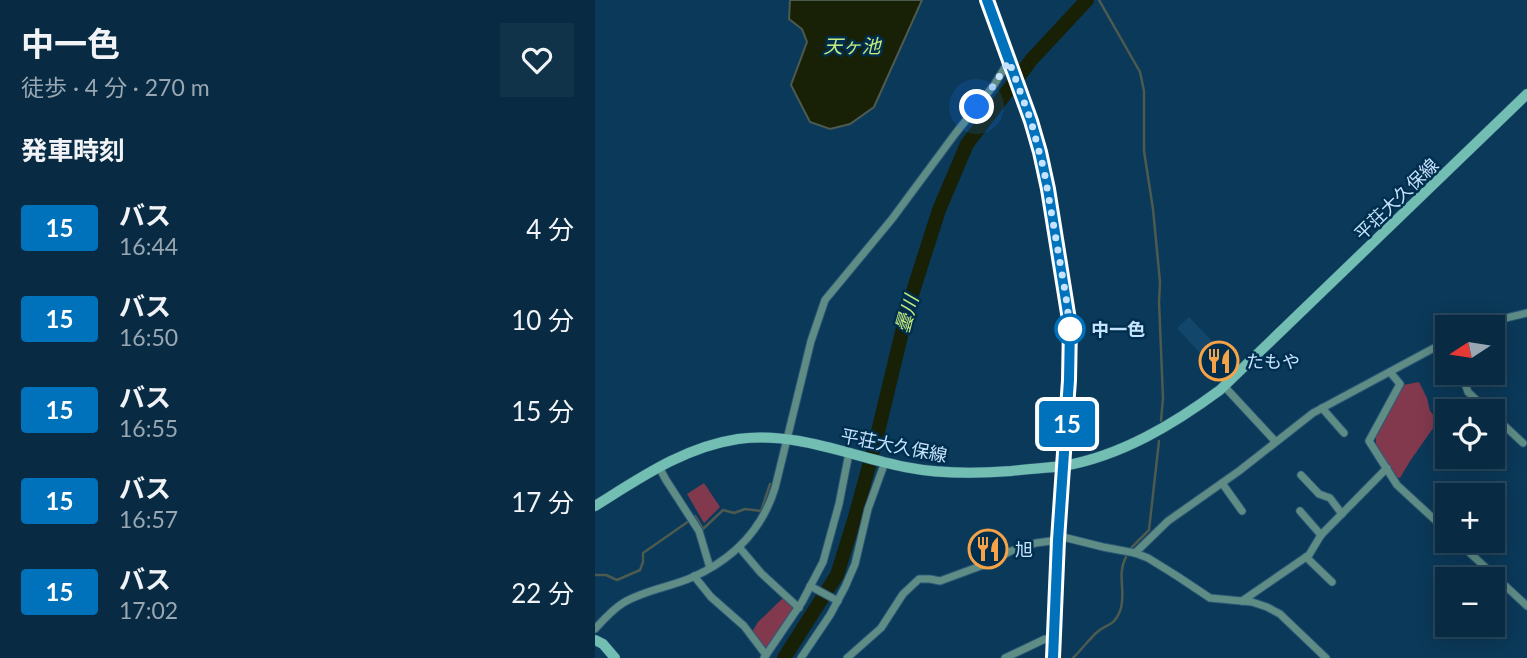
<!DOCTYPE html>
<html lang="ja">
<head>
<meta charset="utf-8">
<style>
  body { margin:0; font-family:Lato,"Noto Sans JP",sans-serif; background:#11334a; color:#f1f3f6; height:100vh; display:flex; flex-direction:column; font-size:26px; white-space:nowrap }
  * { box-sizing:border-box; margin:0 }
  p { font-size:23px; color:#98a7b2 }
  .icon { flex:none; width:38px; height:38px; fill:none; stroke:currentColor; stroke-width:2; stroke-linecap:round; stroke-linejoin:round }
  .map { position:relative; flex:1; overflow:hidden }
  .details { display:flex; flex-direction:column; background:#082b43; width:595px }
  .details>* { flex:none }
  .badge { padding:0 14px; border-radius:5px; font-size:24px; line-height:46px }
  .needle { width:46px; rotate:258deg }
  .controls { position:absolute; left:840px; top:315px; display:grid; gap:14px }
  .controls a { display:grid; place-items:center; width:70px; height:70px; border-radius:0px; background:#082b43; box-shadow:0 4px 18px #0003,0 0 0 2px #29475c; font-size:35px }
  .you { position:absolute; width:35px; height:35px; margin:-18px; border:5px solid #fff; border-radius:50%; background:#1a73e8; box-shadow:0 0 0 10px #1a73e833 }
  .map>.badge { position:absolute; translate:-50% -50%; box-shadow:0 0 0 4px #fff }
  h2 { padding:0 21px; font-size:26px; line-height:63px }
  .round { display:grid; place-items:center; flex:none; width:74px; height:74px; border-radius:0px; background:#11334a }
  .summary { display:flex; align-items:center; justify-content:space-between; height:119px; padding:0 21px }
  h1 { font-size:33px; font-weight:700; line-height:52px }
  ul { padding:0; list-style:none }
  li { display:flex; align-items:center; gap:21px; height:91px; padding:0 21px }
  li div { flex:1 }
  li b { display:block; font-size:26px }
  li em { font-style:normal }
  li .badge { min-width:77px; font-weight:700; text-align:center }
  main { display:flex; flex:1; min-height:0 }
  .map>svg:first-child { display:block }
  .built { fill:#12466a }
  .green { fill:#82394e }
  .water { fill:#182006; stroke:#4c5a50; stroke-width:2 }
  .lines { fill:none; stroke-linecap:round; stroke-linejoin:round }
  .stream { stroke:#4c5a50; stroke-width:2.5 }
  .river { stroke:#182006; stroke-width:14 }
  .street-casing { stroke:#2d5877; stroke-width:9 }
  .secondary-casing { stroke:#2d5877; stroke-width:11 }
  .street { stroke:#5f8d86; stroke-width:7 }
  .secondary { stroke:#72beb3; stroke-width:10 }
  .line-casing { stroke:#fff; stroke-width:16 }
  .line { stroke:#0072bc; stroke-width:10 }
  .walk { stroke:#c6e3fd; stroke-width:7; stroke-dasharray:0 12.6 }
  .stop-dot { fill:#fff; stroke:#0072bc; stroke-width:3.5 }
  .labels { text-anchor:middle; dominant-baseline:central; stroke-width:5; stroke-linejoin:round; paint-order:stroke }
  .street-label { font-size:18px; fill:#c6e3fd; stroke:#002e4e }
  .stop-label { font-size:18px; font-weight:bold; fill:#c6e3fd; stroke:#002e4e; text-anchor:start }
  .poi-label { font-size:18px; fill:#c6e3fd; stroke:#002e4e; text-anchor:start }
  .water-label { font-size:19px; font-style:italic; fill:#c5eb7c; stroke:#002e4e }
</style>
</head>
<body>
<main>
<section class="details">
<div class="summary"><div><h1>中一色</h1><p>徒歩 · 4 分 · 270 m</p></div><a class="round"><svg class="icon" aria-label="heart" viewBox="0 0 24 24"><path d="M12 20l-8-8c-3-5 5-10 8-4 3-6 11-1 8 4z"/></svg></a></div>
<h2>発車時刻</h2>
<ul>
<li><span class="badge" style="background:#0072bc;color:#fff">15</span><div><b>バス</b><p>16:44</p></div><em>4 分</em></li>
<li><span class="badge" style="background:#0072bc;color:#fff">15</span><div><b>バス</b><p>16:50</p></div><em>10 分</em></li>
<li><span class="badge" style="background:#0072bc;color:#fff">15</span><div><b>バス</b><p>16:55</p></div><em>15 分</em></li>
<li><span class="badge" style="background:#0072bc;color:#fff">15</span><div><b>バス</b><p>16:57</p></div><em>17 分</em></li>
<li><span class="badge" style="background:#0072bc;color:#fff">15</span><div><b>バス</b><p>17:02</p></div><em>22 分</em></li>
</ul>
</section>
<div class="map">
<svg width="932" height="658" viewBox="0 0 932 658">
  <rect width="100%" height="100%" fill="#0b3959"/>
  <polygon class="built" points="594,317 641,366 627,377 582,328"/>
  <g class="green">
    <polygon points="824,382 832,398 835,411 843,421 815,461 805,478 800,477 781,445 781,434 808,385"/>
    <polygon points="109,483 125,507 109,523 92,494"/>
    <polygon points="190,596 200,607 172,652 157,632 163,622"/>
  </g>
  <polygon class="water" points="195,0 327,0 279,107 255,124 235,129 215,122 196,85 212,42 207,29 194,19"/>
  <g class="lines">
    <g class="stream">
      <polyline points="504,0 545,72 549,91 549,151 558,209 565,282 564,302 568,398 566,421"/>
      <polyline points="100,516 108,529 128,510 139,513 150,509 166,511 175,484"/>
      <polyline points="537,547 554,530 564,441"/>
      <polyline points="0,575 11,575 22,580 45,570 48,562 48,553 94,521"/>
      <path d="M478,658c8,-8 15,-17 23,-25 10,-10 17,-5 24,-22 7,-18 -4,-36 6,-54"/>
    </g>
    <polyline class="river" points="189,658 242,575 260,517 281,440 313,307 344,210 372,144 437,59 492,0"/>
    <defs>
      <g id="street">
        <polyline points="881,327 890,323 932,313"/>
        <polyline points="795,372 805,384 774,441 802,485 852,531"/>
        <polyline points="866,373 873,392 893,411"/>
        <polyline points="629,386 680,441"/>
        <polyline points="727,408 749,433"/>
        <polyline points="898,415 928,443"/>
        <polyline points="64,467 71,480 104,531 115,568"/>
        <polyline points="706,475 724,494 735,498 747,514"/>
        <polyline points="627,483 647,511"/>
        <polyline points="705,511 726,535"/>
        <polyline points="464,536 508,547 540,553 553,558 582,576 615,598 657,602 672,607 685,614 731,658"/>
        <polyline points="862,541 932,606"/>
        <polyline points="144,547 166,573 204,608"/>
        <polyline points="540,553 573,521 644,471 718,413 852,341"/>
        <polyline points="711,557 737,582"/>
        <polyline points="99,576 116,597 149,626 171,655"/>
        <polyline points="215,586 243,601"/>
        <polyline points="647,601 714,555 726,535 792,468"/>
        <path d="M0,629c8,-9 17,-19 28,-26 21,-13 48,-16 70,-26 40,-18 69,-47 82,-89l36,-147 14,-41 67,-81 63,-85 39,-49 15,-24"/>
        <polyline points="169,658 207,602 228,562 244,504 254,453"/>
        <polyline points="206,658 235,615 250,587 260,564 273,509 290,462"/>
        <polyline points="252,658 286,628 308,594 324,579 335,579 345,581 391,564 416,551 441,543 463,540"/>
        <polyline points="410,658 450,639 458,639"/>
      </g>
      <g id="secondary">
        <polyline points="392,0 436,121 445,152 453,189 475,326 474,380 463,540 458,658"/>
        <path d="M0,506c45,-28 89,-59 143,-67 57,-8 112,17 167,28 35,7 70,7 106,4 17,-2 35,-3 52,-5 58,-10 111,-42 157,-76l307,-296"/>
        <polyline points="0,640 8,644 20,658"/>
      </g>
    </defs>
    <use href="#street" class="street-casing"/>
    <use href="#secondary" class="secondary-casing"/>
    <use href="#street" class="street"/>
    <use href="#secondary" class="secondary"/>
  </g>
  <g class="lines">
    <defs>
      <polyline id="line" points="392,0 436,121 445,152 453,189 475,326 474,380 463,540 458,658"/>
    </defs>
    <use href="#line" class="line-casing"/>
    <use href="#line" class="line"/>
    <polyline class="walk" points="382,107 399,85 414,61 436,121 449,170 471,297 475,329"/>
  </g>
  <defs>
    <symbol id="restaurant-ring" viewBox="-11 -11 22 22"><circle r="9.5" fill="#002e4e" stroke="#f6a247" stroke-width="1.5"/><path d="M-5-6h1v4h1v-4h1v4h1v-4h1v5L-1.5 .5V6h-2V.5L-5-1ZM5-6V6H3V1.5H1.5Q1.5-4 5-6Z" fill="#f6a247"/></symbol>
  </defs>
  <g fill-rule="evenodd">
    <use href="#restaurant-ring" x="602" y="339" width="44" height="44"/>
    <use href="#restaurant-ring" x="371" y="527" width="44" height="44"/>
  </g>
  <circle class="stop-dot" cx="475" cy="329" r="14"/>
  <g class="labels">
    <g class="street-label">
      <text transform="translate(801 199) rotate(-44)">平荘大久保線</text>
      <text transform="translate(299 445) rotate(11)">平荘大久保線</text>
    </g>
    <g class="stop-label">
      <text x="496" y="329">中一色</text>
    </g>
    <g class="poi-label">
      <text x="651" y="361">たもや</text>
      <text x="420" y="549">旭</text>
    </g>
    <g class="water-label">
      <text x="257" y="45">天ヶ池</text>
      <text transform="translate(311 314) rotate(-74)">曇川</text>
    </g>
  </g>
</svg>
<div class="controls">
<a><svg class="needle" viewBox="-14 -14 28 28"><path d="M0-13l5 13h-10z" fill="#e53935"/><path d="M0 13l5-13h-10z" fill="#98a7b2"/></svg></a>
<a><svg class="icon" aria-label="locate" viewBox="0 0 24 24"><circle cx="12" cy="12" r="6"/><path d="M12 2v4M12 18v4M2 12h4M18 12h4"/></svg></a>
<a>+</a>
<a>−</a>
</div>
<div class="you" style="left:382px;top:107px"></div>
<b class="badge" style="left:472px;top:424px;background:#0072bc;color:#fff">15</b>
</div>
</main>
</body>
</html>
